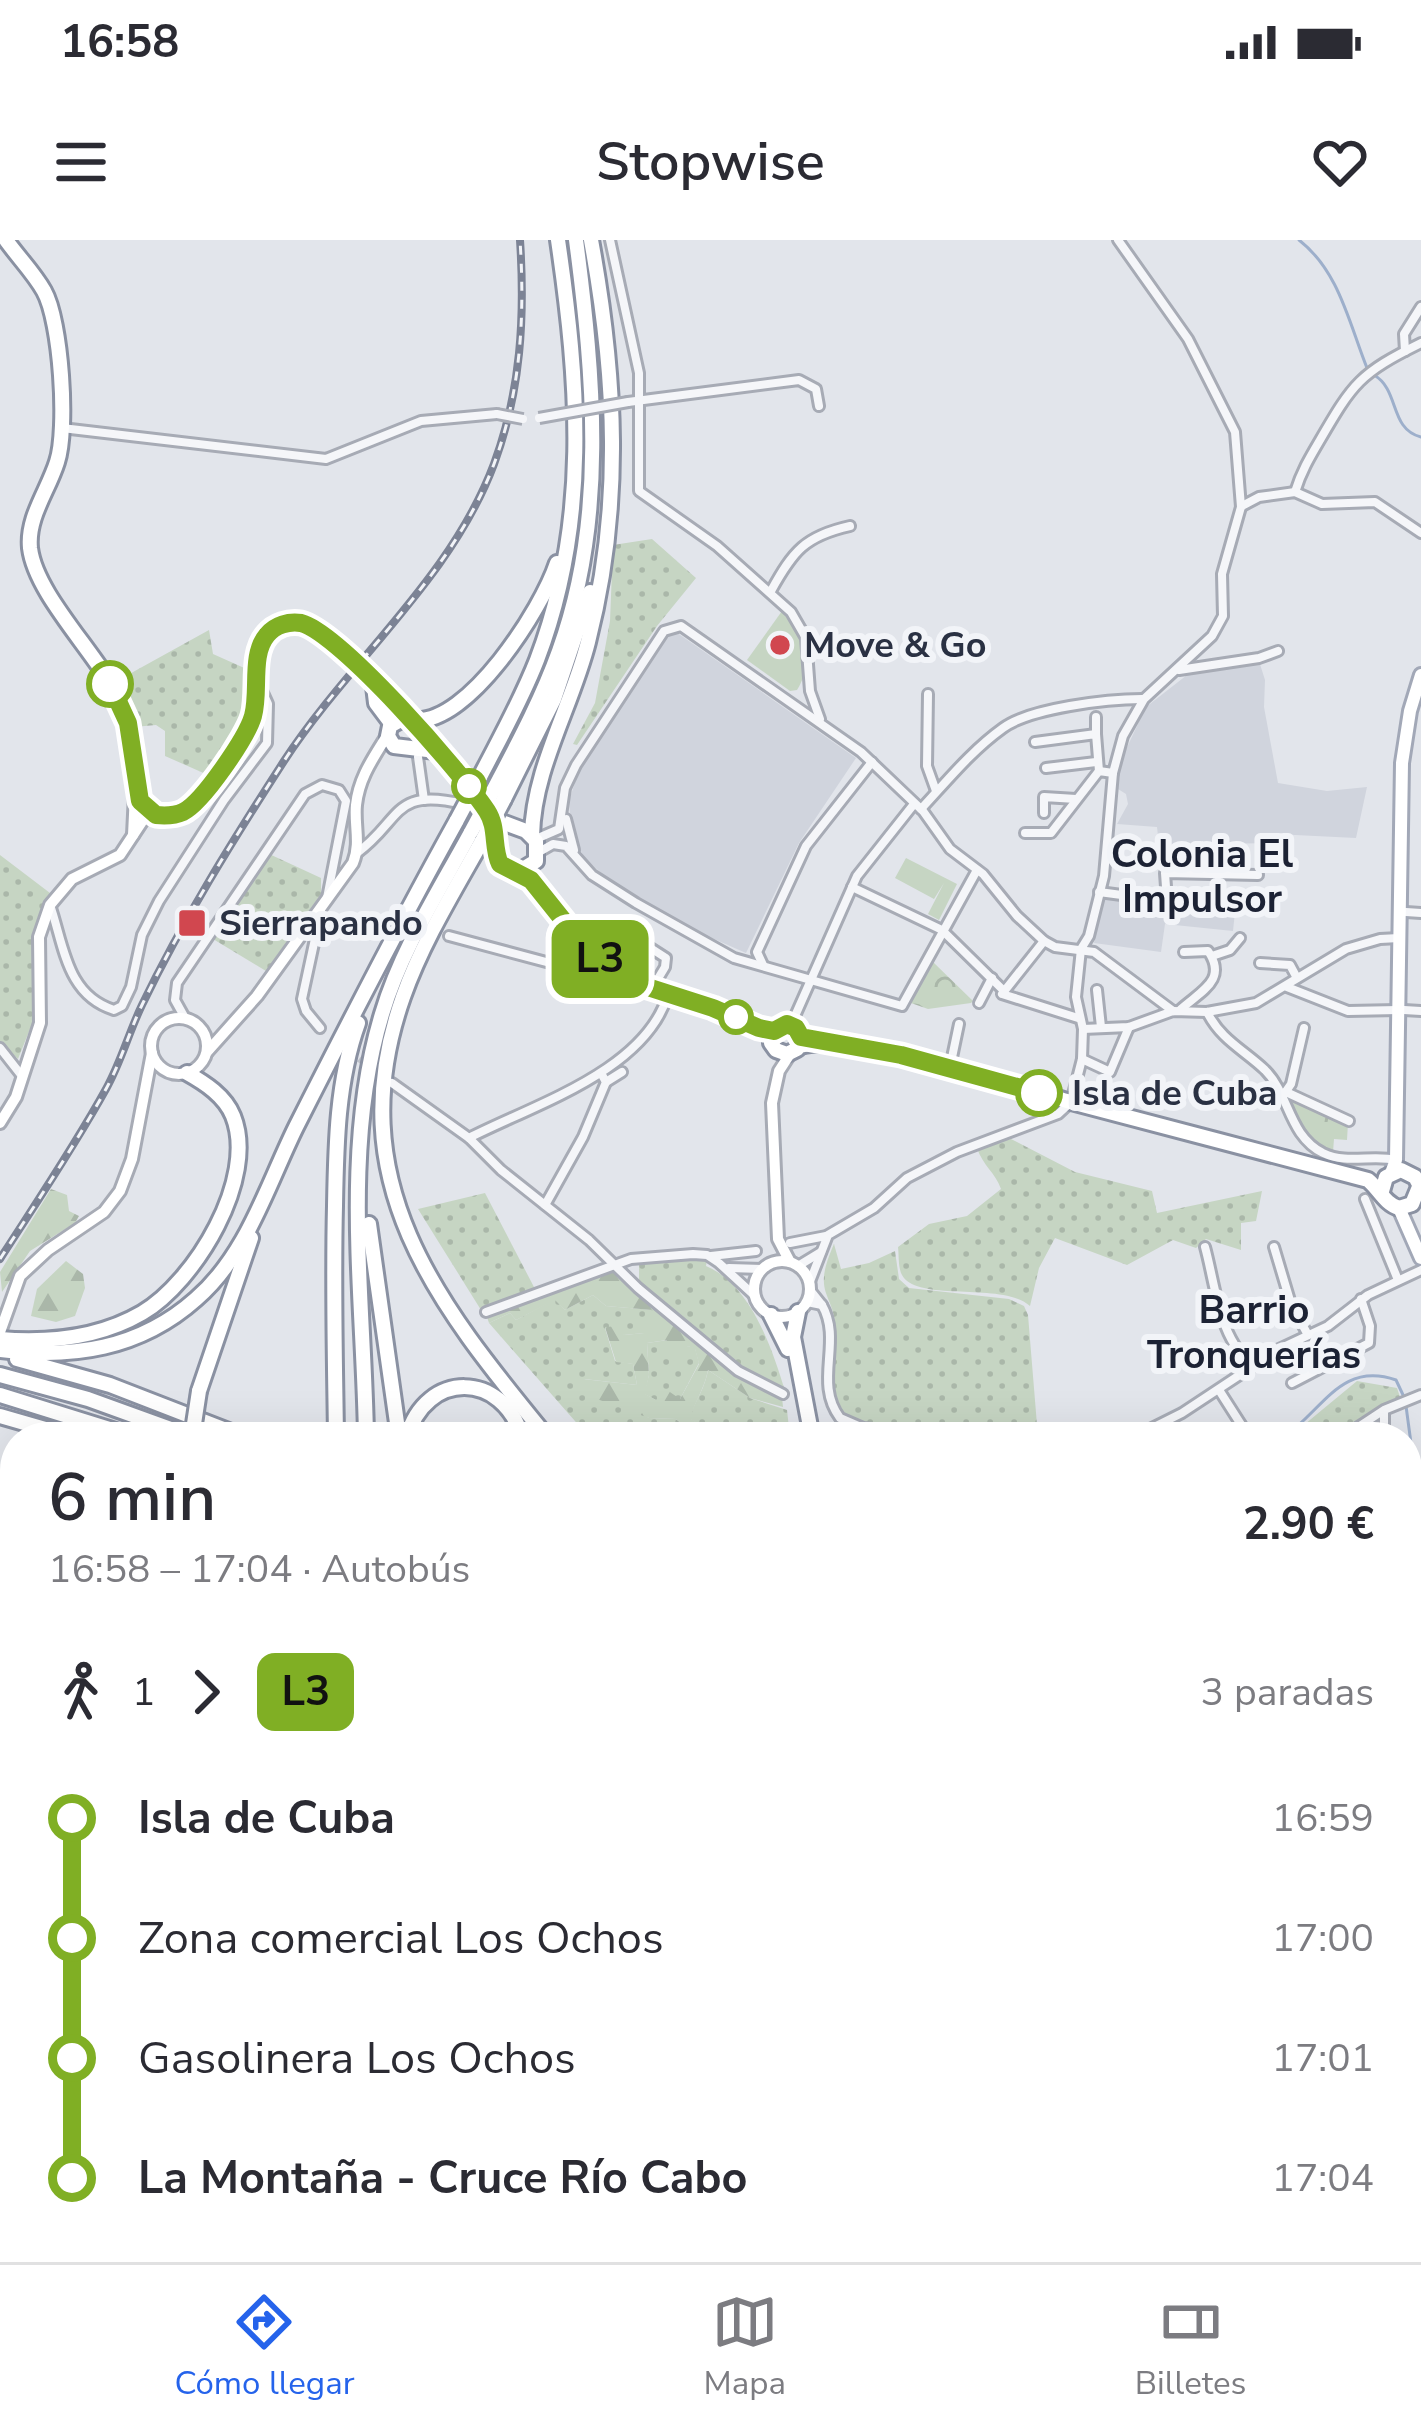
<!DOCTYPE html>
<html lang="es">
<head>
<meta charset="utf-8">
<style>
  body { margin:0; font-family:"Nunito Sans",sans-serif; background:#f2f2f3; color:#2b2b33; height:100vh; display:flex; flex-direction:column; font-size:45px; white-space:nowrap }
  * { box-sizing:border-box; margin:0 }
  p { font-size:39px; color:#7c7c81 }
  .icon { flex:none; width:66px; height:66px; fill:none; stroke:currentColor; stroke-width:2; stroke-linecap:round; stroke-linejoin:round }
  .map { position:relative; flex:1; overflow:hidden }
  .drawer { position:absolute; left:0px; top:1182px; width:1422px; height:840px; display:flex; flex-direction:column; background:#fff; border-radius:48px 48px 0 0; box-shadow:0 12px 48px #0002 }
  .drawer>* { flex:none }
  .badge { padding:0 24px; border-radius:18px; font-size:42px; line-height:78px }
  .map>.badge { position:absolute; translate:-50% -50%; box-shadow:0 0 0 6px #fff }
  .legs { display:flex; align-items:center; gap:18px; height:132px; padding:0 48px; font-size:39px }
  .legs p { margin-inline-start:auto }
  .overview { display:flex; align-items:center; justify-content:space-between; height:204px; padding:0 48px }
  h1 { font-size:66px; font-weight:600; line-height:90px }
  ul { padding:0 48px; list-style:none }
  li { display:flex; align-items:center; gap:42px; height:120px; font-size:45px }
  li i { display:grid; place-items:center; width:18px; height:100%; margin:0 15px; background:currentColor }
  li i::after { content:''; width:30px; height:30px; margin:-15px; border:9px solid; border-radius:50%; background:#fff }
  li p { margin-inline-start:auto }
  li:first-child i { background:linear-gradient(#0000 50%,currentColor 0) }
  li:last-child i { background:linear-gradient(currentColor 50%,#0000 0) }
  .status { display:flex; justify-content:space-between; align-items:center; height:84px; padding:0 60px; background:#fff; direction:ltr }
  .status svg { height:33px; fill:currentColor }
  header { display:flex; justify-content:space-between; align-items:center; height:156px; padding:0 48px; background:#fff; font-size:54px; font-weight:600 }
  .tabs { display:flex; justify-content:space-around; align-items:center; height:168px; border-top:3px solid #e1e1e2; background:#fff; font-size:33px; color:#7c7c81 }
  .tabs a { display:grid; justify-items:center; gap:6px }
  .tabs .selected { color:#2563eb }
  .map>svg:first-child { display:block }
  .built { fill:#d0d4dd }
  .grass { fill:url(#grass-dots) }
  .forest { fill:url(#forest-firs); fill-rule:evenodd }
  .park { fill:url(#park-crowns) }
  .pitch { fill:#c6d5c3 }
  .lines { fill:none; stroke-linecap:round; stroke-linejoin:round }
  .stream { stroke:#9dafcb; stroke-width:3 }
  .street-tunnel { stroke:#bdc1c9; stroke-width:8; stroke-dasharray:8 4; stroke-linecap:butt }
  .street-casing { stroke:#a7abb5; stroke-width:14 }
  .secondary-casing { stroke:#a7abb5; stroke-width:16 }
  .primary-casing { stroke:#a2a8b7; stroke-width:18 }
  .highway-casing { stroke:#8a91a2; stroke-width:20 }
  .street { stroke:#f5f6f9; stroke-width:8 }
  .secondary { stroke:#fff; stroke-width:10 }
  .primary { stroke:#fff; stroke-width:12 }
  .highway { stroke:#fff; stroke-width:14 }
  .rail-casing { stroke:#7c8395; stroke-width:8 }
  .rail { stroke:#f2f4f8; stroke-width:3; stroke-dasharray:9; stroke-linecap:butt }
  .street-bridge-casing { stroke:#a7abb5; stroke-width:14; stroke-linecap:butt }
  .highway-bridge-casing { stroke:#8a91a2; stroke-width:20; stroke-linecap:butt }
  .street-bridge { stroke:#f5f6f9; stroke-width:8 }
  .highway-bridge { stroke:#fff; stroke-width:14 }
  .line-1-casing { stroke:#fff; stroke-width:27 }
  .line-1 { stroke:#80af24; stroke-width:18 }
  .poi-dot { fill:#d1474f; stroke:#f2f4f8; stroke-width:4.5 }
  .stop-1-dot { fill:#fff; stroke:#80af24; stroke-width:6 }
  .labels { text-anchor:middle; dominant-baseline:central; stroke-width:12; stroke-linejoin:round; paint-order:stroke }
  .poi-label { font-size:36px; font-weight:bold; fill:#2a3143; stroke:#f2f4f8; text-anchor:start }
  .stop-label { font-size:36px; font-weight:bold; fill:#2a3143; stroke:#f2f4f8; text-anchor:start }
  .neighbourhood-label { font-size:39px; font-weight:bold; fill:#1c2234; stroke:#f2f4f8 }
</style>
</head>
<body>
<div class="status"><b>16:58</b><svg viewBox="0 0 49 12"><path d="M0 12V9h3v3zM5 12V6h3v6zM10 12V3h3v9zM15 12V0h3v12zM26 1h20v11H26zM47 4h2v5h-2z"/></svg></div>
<header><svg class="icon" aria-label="menu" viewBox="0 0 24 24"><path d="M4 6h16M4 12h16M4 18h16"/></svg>Stopwise<svg class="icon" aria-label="heart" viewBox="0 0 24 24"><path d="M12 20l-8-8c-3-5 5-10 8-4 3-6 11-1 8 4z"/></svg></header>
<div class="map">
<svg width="1421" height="2022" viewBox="0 0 1421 2022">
  <defs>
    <pattern id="grass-dots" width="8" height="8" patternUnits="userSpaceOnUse" patternTransform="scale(3)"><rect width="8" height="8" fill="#c6d5c3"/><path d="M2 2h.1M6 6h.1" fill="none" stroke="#aab7a9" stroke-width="1.8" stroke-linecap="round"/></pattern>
    <pattern id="forest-firs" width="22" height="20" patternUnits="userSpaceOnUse" patternTransform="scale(3)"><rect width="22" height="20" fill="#c6d5c3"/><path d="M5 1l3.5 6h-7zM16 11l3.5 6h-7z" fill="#aab7a9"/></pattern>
    <pattern id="park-crowns" width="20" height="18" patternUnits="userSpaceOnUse" patternTransform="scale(3)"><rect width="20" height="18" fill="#c6d5c3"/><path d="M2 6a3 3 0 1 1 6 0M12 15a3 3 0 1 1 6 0" fill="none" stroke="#aab7a9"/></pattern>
  </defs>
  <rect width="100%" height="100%" fill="#e2e5eb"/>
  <g class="built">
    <polygon points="676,392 856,518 799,603 746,713 689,688 603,635 584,617 571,592 569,561 578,533 669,395"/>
    <polygon points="1259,421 1265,440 1264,467 1278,543 1327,551 1367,547 1356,598 1275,594 1276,603 1159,605 1157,587 1117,584 1128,564 1126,554 1118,549 1121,520 1146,467 1187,435"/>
    <polygon points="1106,657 1163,664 1236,662 1233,691 1165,684 1161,712 1094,703 1102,661"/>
  </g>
  <g class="grass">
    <polygon points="652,299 696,338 657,386 577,505 573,504 595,463 610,381 613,305"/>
    <polygon points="209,390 213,414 251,431 246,480 208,535 165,516 165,491 156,485 134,487 115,442"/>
    <polygon points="267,613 321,638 321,654 266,731 213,699"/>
    <polygon points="0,615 50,653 34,697 34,779 18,819 0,802"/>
    <path d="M1011,899l64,33 77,19 5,22 105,-22 -6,30 -15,2v27l-35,-11 -10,9 -23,-8 -46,25 -72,-27 -16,30 -9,38c-28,-25 -113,-3 -128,-31 -4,-7 -3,-20 -4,-28l31,-23 38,-8 34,-27c-6,-17 -18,-23 -24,-41z"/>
    <polygon points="485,953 535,1049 481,1070 418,969"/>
    <path d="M834,1004l7,25 28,-6 26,-12 4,28 10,9 100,11 15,7 4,9 10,122 -171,-11 -21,-7c-23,-41 -10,-41 -10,-83 0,-46 -26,-38 -2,-92z"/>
    <path d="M707,1020l-1,6c45,19 66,82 79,125l-43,-21 -103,-87v-21z"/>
    <polygon points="593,1055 606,1066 653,1070 645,1093 624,1095 605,1088 615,1121 633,1124 637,1145 584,1139 649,1178 676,1179 697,1197 589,1197 489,1083 510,1073 516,1080 555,1059 565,1070"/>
    <polygon points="668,1100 668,1118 688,1106 695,1108 699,1123 680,1159 656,1160 644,1154 649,1135 647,1103"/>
    <path d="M708,1130l42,28 37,12 3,27h-68l-32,-18c3,-16 14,-27 18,-49z"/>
    <polygon points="1357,1141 1397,1148 1400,1157 1375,1169 1340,1197 1308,1197 1305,1184"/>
    <polygon points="15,1528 15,2007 299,2007 299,2022 186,2022 197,2020 195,2014 155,2022 0,2022 0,1541"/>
    <polygon points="1421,1755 1421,1902 1407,1868 1407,1779"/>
    <polygon points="407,2007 638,2007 639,2022 398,2022 402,2009"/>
    <polygon points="679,2007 907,2007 925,2022 663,2022"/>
    <polygon points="1093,2007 1254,2007 1258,2022 1093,2022"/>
  </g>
  <g class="forest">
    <polygon points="51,949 67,955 69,971 79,976 75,983 30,1011 2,1052 0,1032"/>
    <polygon points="66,1021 83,1034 85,1048 75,1076 56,1082 31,1076 37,1049"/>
    <path d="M611,1029l127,105 44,23 1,10 -33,-9 -42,-28c-4,21 -15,33 -17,49l31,18h-25l-21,-18 -27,-1 -74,-27 8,-12 54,6 -4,-21 -17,-2 -11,-35 15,-1 4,9 20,-2 8,-23 -46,-4 -13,-11 -28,15 -10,-10 -39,20 -6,-7 -21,10 -2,-6zM667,1100v18h14l7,-12 7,3 4,15 -19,35 -13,-9 -11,10 -11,-6 4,-19 -2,-32z"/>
  </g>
  <g class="park">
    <polygon points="932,721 973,761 971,763 928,769 911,763"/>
    <polygon points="1291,858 1348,883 1347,900 1334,899 1333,912 1309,898 1289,867"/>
  </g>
  <g class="pitch">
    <path d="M782,371c19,22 32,53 15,79l-7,1 -43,-31z"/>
    <polygon points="906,618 957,644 939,680 928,674 944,643 934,659 895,638"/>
  </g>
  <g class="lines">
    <g class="stream">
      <path d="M1299,0c40,31 50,83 68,128"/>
      <path d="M1374,135c26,15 15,54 47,62"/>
      <polyline points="1406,1166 1415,1233 1421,1244"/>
      <path d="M1284,1197c39,-27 57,-76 112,-57l8,17"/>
      <polyline points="308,2022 309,2007"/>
      <polyline points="379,2022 381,2007"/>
    </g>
    <polyline class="street-tunnel" points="350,811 386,838"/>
    <defs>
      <g id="street">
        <polyline points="610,0 639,133 639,251 717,306 791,372 806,398 810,451 820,479"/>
        <polyline points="1405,111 1404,94 1421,67"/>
        <polyline points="628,162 799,140 816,149 819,166"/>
        <polyline points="62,188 326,219 421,181 497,174"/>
        <path d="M1295,252c6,-20 15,-35 25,-52 33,-57 40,-67 101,-97"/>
        <polyline points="1242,266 1259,257 1295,252 1322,264 1375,262 1421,293"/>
        <path d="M771,351c22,-40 34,-55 79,-65"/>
        <polyline points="1179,430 1259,418 1278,411"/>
        <polyline points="928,454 927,526 936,551"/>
        <polyline points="1096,494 1096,477"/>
        <polyline points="1035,502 1096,494 1099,531"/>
        <polyline points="418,517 424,560"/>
        <polyline points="1046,528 1096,522"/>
        <path d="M921,569c26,-28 50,-58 82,-81 27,-20 105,-29 139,-29"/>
        <polyline points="1044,573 1044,557 1076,559"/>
        <polyline points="566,579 574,610"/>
        <polyline points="1025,593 1051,593 1099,531 1113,533"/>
        <polyline points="536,599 559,589 565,548 576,525 664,391 681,386 861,512 923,571 950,609 983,634 1017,676 1044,701 1055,707 1094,712 1173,771"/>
        <polyline points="539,612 553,604 566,606 592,635 636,663 734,718 902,766 977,630"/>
        <path d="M357,613c45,-33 35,-66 106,-49"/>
        <polyline points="852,647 942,690 1004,751"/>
        <polyline points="1099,652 1167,661 1227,659"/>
        <polyline points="1167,661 1165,633 1258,635"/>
        <path d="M50,665c14,40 16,90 64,105l8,-4 9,-19 11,-52 17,-34 65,-101 43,-57 1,-39 -10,-22"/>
        <polyline points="1406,672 1421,673"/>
        <polyline points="624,691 666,718 665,727 653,747"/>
        <polyline points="449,696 550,723 589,725"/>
        <polyline points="1044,701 1002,754 1078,778"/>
        <polyline points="1212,716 1230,710 1240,698"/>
        <polyline points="1260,723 1290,725 1297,738"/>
        <polyline points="763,725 757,712 806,606 872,522"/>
        <polyline points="1287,747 1348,771 1398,770"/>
        <polyline points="1097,750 1101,787"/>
        <polyline points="979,763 992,738"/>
        <path d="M1181,769c20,-18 47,-29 27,-58l-24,1"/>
        <polyline points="1404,770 1421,771"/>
        <path d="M1207,772c14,28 37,38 58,58 25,25 23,65 58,83 25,12 48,1 73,7"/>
        <polyline points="185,778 175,760 177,743 305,554 322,545 339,550 346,561 327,658"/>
        <polyline points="791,785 857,636 914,564"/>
        <polyline points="320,788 306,771 302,759 321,671"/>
        <polyline points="1083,789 1129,787 1173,771 1207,772 1256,763 1346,709 1380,699 1399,698"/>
        <polyline points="0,808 22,836"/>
        <polyline points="1082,819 1110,832 1129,787"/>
        <polyline points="950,827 959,784"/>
        <polyline points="606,842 622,832"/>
        <polyline points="392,843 469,898 501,930 589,1000 638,1048 738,1131 783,1154"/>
        <polyline points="1286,852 1349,881"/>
        <polyline points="1282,857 1291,844 1304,788"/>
        <path d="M469,898c64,-33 177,-67 199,-144"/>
        <polyline points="1365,959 1398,1040"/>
        <polyline points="545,965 583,897 606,842 601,833"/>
        <polyline points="790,1003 826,996"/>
        <path d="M1205,1007c11,40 14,94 49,119"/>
        <polyline points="1274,1007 1291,1064 1308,1095"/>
        <polyline points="711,1016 756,1011"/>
        <polyline points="798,1026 821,1012"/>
        <polyline points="729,1028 762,1029"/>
        <polyline points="809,1044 828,995 874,968 907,938 957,912 1058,874 1071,862 1082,819 1083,789 1076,757 1081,709 1089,696 1104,636 1113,533 1123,496 1144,459 1212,396 1223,376 1222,334 1241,267 1235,192 1188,99 1118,0"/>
        <polyline points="807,1062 822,1065 810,1050"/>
        <path d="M822,1065c21,37 -9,77 18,113l23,10 87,9"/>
        <polyline points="486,1072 631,1019 693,1014 707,1015 719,1023 755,1056"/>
        <polyline points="1292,1143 1369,1103 1370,1086 1361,1059"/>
        <polyline points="1219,1150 1249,1197"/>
        <polyline points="1384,1172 1384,1197"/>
        <polyline points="1161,1185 1167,1197"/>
        <polyline points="1134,1197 1182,1173 1279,1109 1328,1086 1368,1055 1421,1030"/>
        <polyline points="1343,1197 1384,1170 1421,1155"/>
        <polyline points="0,1292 15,1288"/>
        <polyline points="1407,1429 1421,1457"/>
        <polyline points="0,1538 15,1524"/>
        <polyline points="1407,1773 1421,1744"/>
        <polyline points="1386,2007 1392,2022"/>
        <polyline points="661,2022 677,2007"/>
        <polyline points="1291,2022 1300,2007"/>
      </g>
      <g id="secondary">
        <polyline points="133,595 135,554"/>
        <circle cx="179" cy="806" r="28"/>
        <path d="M207,812l50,-56 96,-133c8,-20 1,-38 3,-58 3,-28 18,-48 32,-71"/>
        <polyline points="0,883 16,857 40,783 39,697 50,665 72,639 120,615 149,571"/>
        <circle cx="782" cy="1049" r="28"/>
        <polyline points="790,1022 778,999 772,863 779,831 790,814"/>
        <polyline points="0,1092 20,1036 48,1010 104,972 120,951 132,919 152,813"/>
      </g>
      <g id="primary">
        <polyline points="1391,933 1396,920 1402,523 1410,471 1421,435"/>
        <polyline points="1399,968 1421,1018"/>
      </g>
      <g id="highway">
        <path d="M6,0c12,17 28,33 38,51 17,30 24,138 13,171 -9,29 -30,55 -27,86 6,49 72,110 92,157 13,30 2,136 60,107 22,-11 68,-79 72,-103 6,-27 -2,-58 18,-79 33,-18 55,11 79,32"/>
        <polyline points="365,435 444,512 488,572 500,624 525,636 547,657 592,724"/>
        <polyline points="374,446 376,463 391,483"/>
        <polyline points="406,477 390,486 388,496 394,506 444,512"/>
        <path d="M414,480c54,5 128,-111 143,-157"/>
        <path d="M480,537c20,-39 41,-76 57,-117 53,-139 42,-276 21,-420"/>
        <path d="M492,553c24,-46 49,-92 67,-142 48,-132 35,-274 17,-411"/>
        <polyline points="504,559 554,459 590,352"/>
        <polyline points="491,578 526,591 536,601 536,621 518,632"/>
        <path d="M532,596c1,-67 40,-130 56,-194 35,-136 28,-266 3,-402"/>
        <path d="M482,601c-28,50 -60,102 -79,156 -65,184 34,306 144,440"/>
        <path d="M587,707c45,41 80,42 134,64 18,7 34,17 53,20l9,-6 10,1 8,11 -4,12 -10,5 -11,-4 -5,-7 3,-12"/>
        <polyline points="596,721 590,729 593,739 626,743"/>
        <path d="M800,806c59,-16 204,37 267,55 100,27 201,52 301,79 11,9 17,24 31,28l13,-4 7,-17"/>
        <polyline points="1382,951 1386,937 1401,930 1415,937 1421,948"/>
        <polyline points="369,984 399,1197"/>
        <polyline points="798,1072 793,1097 812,1197"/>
        <polyline points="771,1075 788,1109"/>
        <path d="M0,1099c49,4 99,-1 142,-26 53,-31 116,-135 91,-197 -8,-20 -28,-33 -46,-43"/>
        <path d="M0,1110c72,9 140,-1 196,-51 51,-44 71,-113 100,-172 52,-103 105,-206 161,-307"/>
        <polyline points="17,1119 110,1145 244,1197"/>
        <polyline points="0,1135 88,1159 193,1197"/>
        <polyline points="199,1151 251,998"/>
        <polyline points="0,1155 135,1197"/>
        <polyline points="0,1176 73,1197"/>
        <path d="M336,1197c-1,-77 -3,-154 -1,-231 1,-61 2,-125 23,-183"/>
        <path d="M366,1197c-2,-138 -25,-288 16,-423 19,-64 57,-123 89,-182"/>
        <path d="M407,1197c19,-67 96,-66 115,0"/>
        <polyline points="1407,1904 1421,1941"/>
        <polyline points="1407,1988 1418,2022"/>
        <polyline points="327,2022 327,2007"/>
        <polyline points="351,2022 353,2007"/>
      </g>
    </defs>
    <use href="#street" class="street-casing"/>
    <use href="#secondary" class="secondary-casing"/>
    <use href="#primary" class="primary-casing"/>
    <use href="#highway" class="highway-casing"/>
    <use href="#street" class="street"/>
    <use href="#secondary" class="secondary"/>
    <use href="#primary" class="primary"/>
    <use href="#highway" class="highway"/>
    <defs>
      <path id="rail" d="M0,1019c36,-56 74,-112 106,-170 15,-27 23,-57 36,-84 41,-85 91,-165 142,-244 66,-101 167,-182 210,-297 27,-73 31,-147 26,-224"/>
    </defs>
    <use href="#rail" class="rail-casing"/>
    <use href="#rail" class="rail"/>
    <defs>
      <g id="street-bridge">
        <polyline points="497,174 523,179"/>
        <polyline points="539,178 628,162"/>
      </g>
      <g id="highway-bridge">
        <polyline points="457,580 480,537"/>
        <polyline points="471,592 492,553"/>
        <polyline points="482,601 504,559"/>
        <polyline points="192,1197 199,1151"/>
      </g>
    </defs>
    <use href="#street-bridge" class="street-bridge-casing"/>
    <use href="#highway-bridge" class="highway-bridge-casing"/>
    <use href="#street-bridge" class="street-bridge"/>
    <use href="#highway-bridge" class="highway-bridge"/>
  </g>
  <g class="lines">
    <defs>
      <path id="line-1" d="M110,444l18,39 12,78 16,14c10,1 18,1 27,-3 20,-10 64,-75 70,-96 7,-25 -3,-61 14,-81 8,-10 22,-14 34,-12 39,10 161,150 186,188 11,17 5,36 13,53l31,16 52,65 49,37 81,26 46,20 15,3 13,-7 9,4 5,9 100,18 138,38"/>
    </defs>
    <use href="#line-1" class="line-1-casing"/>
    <use href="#line-1" class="line-1"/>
  </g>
  <g class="poi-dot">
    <circle cx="780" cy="405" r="12"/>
    <rect x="177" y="668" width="30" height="30" rx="6"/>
  </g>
  <g class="stop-1-dot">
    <circle cx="110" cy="444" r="21"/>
    <circle cx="469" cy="546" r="15"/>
    <circle cx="736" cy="777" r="15"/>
    <circle cx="1039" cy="853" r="21"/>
  </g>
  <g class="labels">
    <g class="poi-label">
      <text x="804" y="405">Move &amp; Go</text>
      <text x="219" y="683">Sierrapando</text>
    </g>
    <g class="stop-label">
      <text x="1072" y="853">Isla de Cuba</text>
    </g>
    <g class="neighbourhood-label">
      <text x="1202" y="614">Colonia El<tspan x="1202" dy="45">Impulsor</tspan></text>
      <text x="1254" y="1070">Barrio<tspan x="1254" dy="45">Tronquerías</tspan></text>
    </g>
  </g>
</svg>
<b class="badge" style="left:600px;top:719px;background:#80af24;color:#111">L3</b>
<section class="drawer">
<div class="overview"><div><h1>6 min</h1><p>16:58 – 17:04 · Autobús</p></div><b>2.90 €</b></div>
<div class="legs"><svg class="icon" aria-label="walk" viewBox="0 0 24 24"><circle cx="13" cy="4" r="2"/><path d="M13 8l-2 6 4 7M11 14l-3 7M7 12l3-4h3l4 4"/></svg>1<svg class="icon" aria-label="forward" viewBox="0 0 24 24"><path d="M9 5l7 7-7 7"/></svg><b class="badge" style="background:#80af24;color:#111">L3</b><p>3 paradas</p></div>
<ul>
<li><i style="color:#80af24"></i><b>Isla de Cuba</b><p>16:59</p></li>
<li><i style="color:#80af24"></i><span>Zona comercial Los Ochos</span><p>17:00</p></li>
<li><i style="color:#80af24"></i><span>Gasolinera Los Ochos</span><p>17:01</p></li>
<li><i style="color:#80af24"></i><b>La Montaña - Cruce Río Cabo</b><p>17:04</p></li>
</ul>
</section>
</div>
<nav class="tabs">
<a class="selected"><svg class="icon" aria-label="directions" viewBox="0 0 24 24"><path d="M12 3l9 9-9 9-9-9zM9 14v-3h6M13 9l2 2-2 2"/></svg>Cómo llegar</a>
<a><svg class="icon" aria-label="map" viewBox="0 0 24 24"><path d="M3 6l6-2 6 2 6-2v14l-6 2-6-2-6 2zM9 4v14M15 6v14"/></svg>Mapa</a>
<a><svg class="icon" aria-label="tickets" viewBox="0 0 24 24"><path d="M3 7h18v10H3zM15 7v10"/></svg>Billetes</a>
</nav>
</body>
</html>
